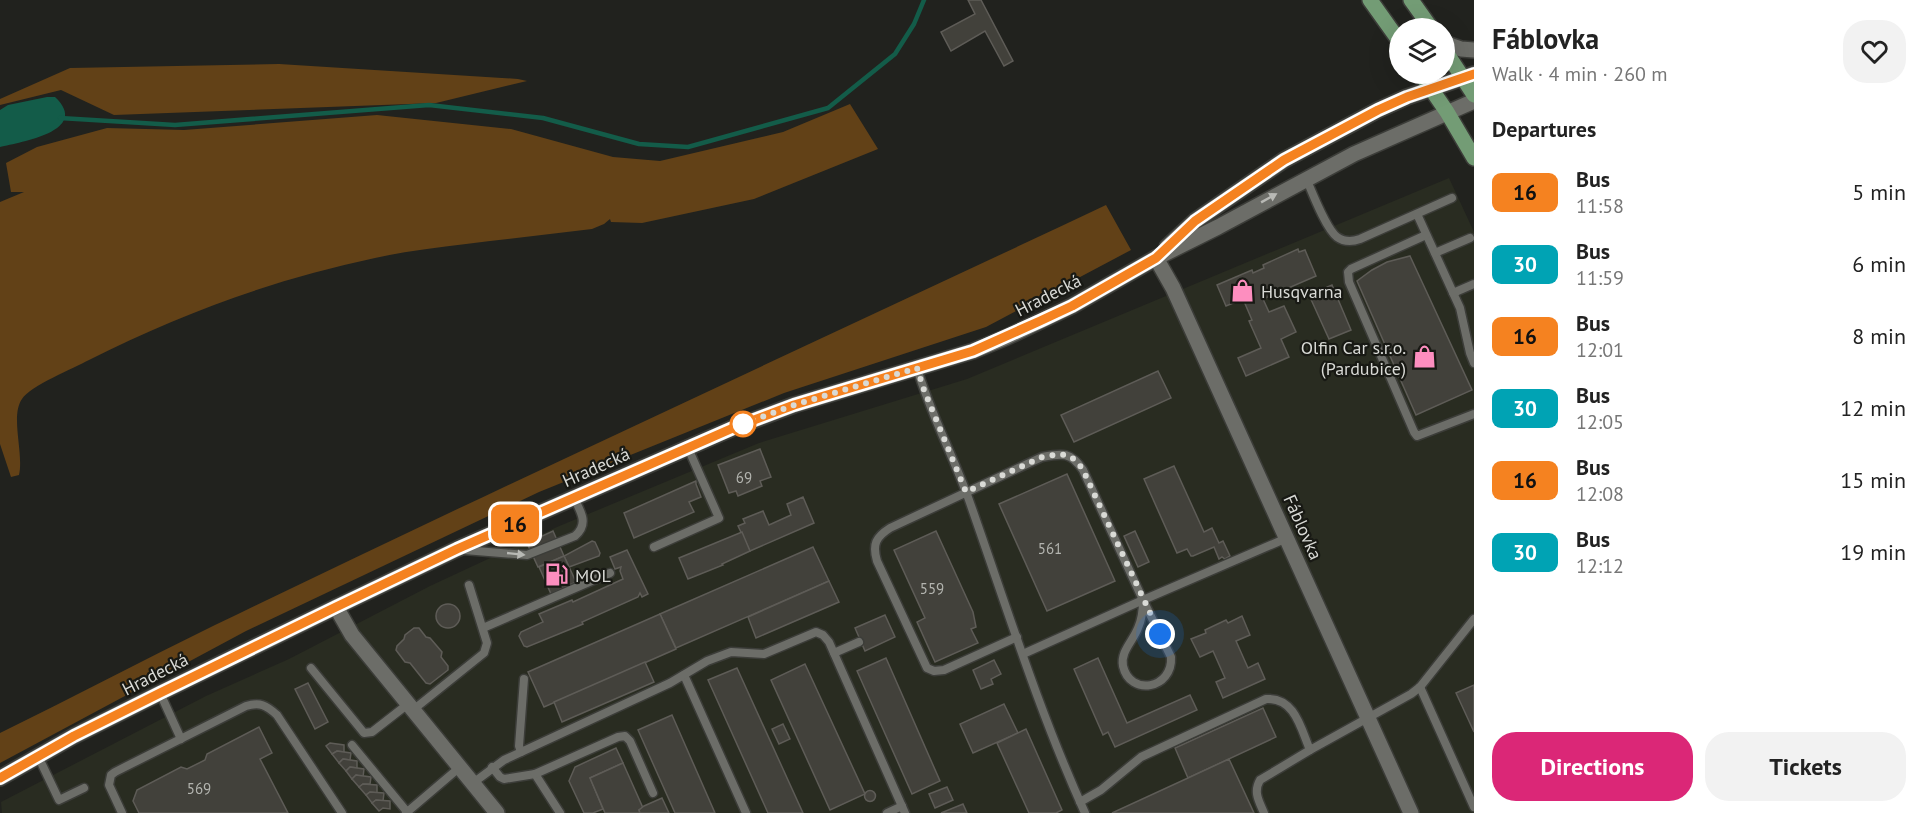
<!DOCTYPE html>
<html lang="en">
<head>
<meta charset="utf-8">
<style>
  body { margin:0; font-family:"PT Sans",sans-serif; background:#f2f2f2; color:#222; height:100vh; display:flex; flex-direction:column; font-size:22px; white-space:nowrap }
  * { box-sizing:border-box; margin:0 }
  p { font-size:20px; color:#767676 }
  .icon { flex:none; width:33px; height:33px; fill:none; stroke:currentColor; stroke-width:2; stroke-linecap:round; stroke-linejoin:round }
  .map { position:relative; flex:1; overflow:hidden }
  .sheet { display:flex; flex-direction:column; background:#fff; width:450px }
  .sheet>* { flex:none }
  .badge { padding:0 12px; border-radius:9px; font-size:21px; line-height:39px }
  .buttons { position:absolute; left:1389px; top:18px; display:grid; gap:12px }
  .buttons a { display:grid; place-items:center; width:66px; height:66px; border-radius:50%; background:#fff; box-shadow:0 6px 24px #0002; font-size:30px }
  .you { position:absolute; width:30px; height:30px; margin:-15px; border:4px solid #fff; border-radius:50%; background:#1a73e8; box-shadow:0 0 0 9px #1a73e833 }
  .map>.badge { position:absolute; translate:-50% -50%; box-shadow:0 0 0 3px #fff }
  h2 { padding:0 18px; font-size:22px; line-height:54px }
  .round { display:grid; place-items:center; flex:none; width:63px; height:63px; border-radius:24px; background:#f2f2f2 }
  .headline { display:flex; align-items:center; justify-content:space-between; height:102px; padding:0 18px }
  h1 { font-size:28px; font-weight:800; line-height:45px }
  .button { display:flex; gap:12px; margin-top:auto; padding:12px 18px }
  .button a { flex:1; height:69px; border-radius:24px; background:#db2777; color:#fff; font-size:24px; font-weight:800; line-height:69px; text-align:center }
  .button a+a { background:#f2f2f2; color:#222 }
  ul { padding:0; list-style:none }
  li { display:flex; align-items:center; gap:18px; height:72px; padding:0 18px }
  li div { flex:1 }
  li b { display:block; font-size:22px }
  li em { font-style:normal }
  li .badge { min-width:66px; font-weight:700; text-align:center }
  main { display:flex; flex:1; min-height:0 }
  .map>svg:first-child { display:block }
  .built { fill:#292c21 }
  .green { fill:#624117 }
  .water { fill:#135c49 }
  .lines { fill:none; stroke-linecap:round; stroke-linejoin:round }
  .stream { stroke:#135c49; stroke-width:4.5 }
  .building { fill:#42413b; stroke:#5e5c57; stroke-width:1.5 }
  .service-casing { stroke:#3c3d39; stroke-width:11 }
  .minor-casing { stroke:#3c3d39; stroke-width:18 }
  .secondary-casing { stroke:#3c3d39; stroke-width:18 }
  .primary-casing { stroke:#3c3d39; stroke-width:18 }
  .service { stroke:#6c6d68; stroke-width:8 }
  .minor { stroke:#6c6d68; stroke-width:15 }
  .secondary { stroke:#6c6d68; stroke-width:15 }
  .primary { stroke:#739c75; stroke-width:15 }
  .oneway { fill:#b8b9b5 }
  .line-casing { stroke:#fff; stroke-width:14 }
  .line { stroke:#f58220; stroke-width:9 }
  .walk { stroke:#d9dad6; stroke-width:6; stroke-dasharray:0 10.8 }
  .stop-dot { fill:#fff; stroke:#f58220; stroke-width:3 }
  .labels { text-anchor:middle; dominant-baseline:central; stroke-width:4.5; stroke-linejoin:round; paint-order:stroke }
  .number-label { font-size:15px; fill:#b3b4af }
  .poi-label { font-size:18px; fill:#d9dad6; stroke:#181914; text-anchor:start }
  .street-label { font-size:18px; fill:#d9dad6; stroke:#181914 }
</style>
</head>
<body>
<main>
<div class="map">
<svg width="1474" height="813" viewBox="0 0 1474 813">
  <rect width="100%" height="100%" fill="#21221e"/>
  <polygon class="built" points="1449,178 1474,232 1474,813 2,813 1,802 206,696 289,659 430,586 557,527 759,443 967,379"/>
  <g class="green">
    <polygon points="279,64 518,79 527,81 436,103 114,115 61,90 0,105 0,99 70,68"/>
    <path d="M850,104l28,45 -124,50 -112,24 -31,-1 -1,-3 -6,5 -12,5c-42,5 -84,10 -126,15 -30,4 -61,7 -91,14 -100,21 -195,56 -286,102 -15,8 -59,26 -67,39 -12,17 2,54 -3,76l-8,2 -11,-33v-242l24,-10h-13l-5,-29 31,-16 70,-19 77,2 193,-15 134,14 102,28 47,4 123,-29z"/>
    <path d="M1106,205l25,45 -145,77 -202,66 -245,99 -293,139 -246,132v-30c72,-35 143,-73 215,-108 295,-143 594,-280 891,-420z"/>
  </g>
  <path class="water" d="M47,97h8c36,34 -34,45 -55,50v-37l8,-5z"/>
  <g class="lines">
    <polyline class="stream" points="60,118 175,125 429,105 543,118 639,144 688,147 828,108 895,54 914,24 924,0"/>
  </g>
  <g class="building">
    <polygon points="968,0 981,0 1013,61 1004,66 985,31 951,51 941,32 975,14"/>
    <polygon points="1298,249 1299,252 1305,250 1316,276 1263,299 1269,312 1284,306 1296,332 1281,339 1289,357 1246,376 1238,358 1261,348 1249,321 1252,320 1243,299 1226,306 1217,285 1252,270 1253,273 1264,268 1263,265"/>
    <polygon points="1410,256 1472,390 1416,415 1357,281 1372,270 1387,262"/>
    <polygon points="1332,285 1351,330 1329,339 1309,295"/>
    <polygon points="1158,371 1171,398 1074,442 1061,415"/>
    <polygon points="760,449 771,477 760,481 762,486 738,496 736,491 729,493 718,465"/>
    <polygon points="1174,466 1204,532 1212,528 1219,543 1223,541 1230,556 1225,559 1222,557 1219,559 1214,547 1193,556 1191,556 1187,549 1177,553 1144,479"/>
    <polygon points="1067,474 1115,581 1047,611 999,504"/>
    <polygon points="696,481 696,484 701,497 689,502 694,512 634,538 624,513"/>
    <polygon points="803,497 814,523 750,551 738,526 745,523 743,519 763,511 769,525 791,515 787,504"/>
    <polygon points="553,531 564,556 538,567 527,543"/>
    <polygon points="936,531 973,612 976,627 971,629 978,643 935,662 917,622 925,618 894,550"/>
    <polygon points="1135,531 1149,562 1138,567 1124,536"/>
    <polygon points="742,532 750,551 722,564 723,565 688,579 679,558"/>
    <polygon points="592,541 595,542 600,553 599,556 569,567 564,556"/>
    <polygon points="813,547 829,581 676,648 660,614"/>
    <polygon points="627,550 648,594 642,597 640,593 638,597 582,622 583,624 527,647 524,646 519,636 521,632 543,622 539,614 572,600 573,602 623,579 620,571 621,567 615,569 610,557"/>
    <polygon points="564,556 576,582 551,594 539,567"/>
    <polygon points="829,581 839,602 756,638 748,617"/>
    <circle cx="448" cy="616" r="12"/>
    <polygon points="660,614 676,649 544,707 528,672"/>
    <polygon points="885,615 895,637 865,651 855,628"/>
    <polygon points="1242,616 1250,635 1236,641 1248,668 1258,663 1265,679 1223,698 1216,682 1225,678 1213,651 1200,657 1191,639 1206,633 1205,630 1226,620 1228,623"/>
    <polygon points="414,628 419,628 426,637 430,638 442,652 441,657 448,666 448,670 430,684 426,683 410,663 405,662 396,650 397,646 404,639 405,635"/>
    <polygon points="886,658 940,781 912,794 857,671"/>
    <polygon points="1098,658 1127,723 1190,695 1197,710 1115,747 1108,732 1103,735 1074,669"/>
    <polygon points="994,660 1001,674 991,679 993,684 981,689 973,670"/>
    <polygon points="645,662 654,682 562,722 554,702"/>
    <polygon points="805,664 865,794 830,810 771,680"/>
    <polygon points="737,668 803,813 768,813 708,680"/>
    <polygon points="308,683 328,722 315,729 295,689"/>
    <polygon points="1474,685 1474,732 1456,693"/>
    <polygon points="1004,704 1018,733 973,753 960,724"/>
    <polygon points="1263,708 1276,737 1188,778 1175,748"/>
    <polygon points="672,715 715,813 675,813 638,730"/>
    <polygon points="783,724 790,739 779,744 772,729"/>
    <polygon points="259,727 272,753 260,759 288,813 139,813 133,801 137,790 181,767 187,769 205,760 207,754"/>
    <polygon points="1026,729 1062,810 1056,813 1029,813 997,743"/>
    <polygon points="330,743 344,745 344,752 337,751 332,754 326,746"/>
    <polygon points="616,748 623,763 590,778 603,809 593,813 584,813 569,781 575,767"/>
    <polygon points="337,751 351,753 350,760 343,759 339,763 332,754"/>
    <polygon points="343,759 357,761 357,768 350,767 346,771 339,763"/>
    <polygon points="1229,759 1254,813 1112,813 1188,778"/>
    <polygon points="623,763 643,808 639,810 640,813 605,813 590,778"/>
    <polygon points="350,767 364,769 363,777 356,775 352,779 346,771"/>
    <polygon points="356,775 371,777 370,784 363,784 359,787 352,779"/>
    <polygon points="363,784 377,785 377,793 370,792 366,795 359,787"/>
    <polygon points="947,787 953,800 935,808 929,794"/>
    <circle cx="870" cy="796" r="5.5"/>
    <polygon points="370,792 384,793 383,801 376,800 372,803 366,795"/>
    <polygon points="662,798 669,813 640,813 639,810 644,806"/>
    <polygon points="376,800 390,801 390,809 383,808 379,811 372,803"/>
    <polygon points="963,804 967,813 941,813"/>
  </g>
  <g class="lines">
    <defs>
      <g id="service">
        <path d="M1306,178c6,14 20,51 31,59 7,5 15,5 23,2l92,-41"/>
        <polyline points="1417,214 1460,308 1470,353 1474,363"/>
        <polyline points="1426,235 1351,269 1348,272 1349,282 1414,432 1417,436 1474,414"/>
        <polyline points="1435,253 1470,238"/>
        <polyline points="1453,293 1474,284"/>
        <path d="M917,368c13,45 36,87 52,132 37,105 70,212 116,313"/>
        <polyline points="654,547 719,518 688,448"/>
        <path d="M464,550l63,5 48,-19c14,-12 6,-24 -1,-38"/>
        <path d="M1143,600l28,57c2,32 -41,40 -48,9 -3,-14 10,-25 15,-38 4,-9 5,-18 5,-28z"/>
        <polyline points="483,628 610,573"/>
        <path d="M1017,637l-73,33 -10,1 -7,-3 -50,-107c-5,-17 -1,-24 13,-33l152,-71c21,-4 29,-5 41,13l60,130"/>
        <polyline points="834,653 859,642"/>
        <polyline points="1023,654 1143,600 1287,538"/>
        <polyline points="311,668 364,733 372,732 408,704"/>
        <polyline points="684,675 746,813"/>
        <polyline points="1420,687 1474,807"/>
        <polyline points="160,693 181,739"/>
        <polyline points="413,710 479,657 484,653 487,643 469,585"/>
        <polyline points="352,745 408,813"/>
        <polyline points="521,752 519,746 524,679"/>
        <polyline points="38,756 59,800 84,788"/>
        <polyline points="492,767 500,777 504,779 535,774 560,813"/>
        <polyline points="535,774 618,737 625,736 630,741 653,793"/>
        <polyline points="473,783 504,760 670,683 707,661 731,652 764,654 816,632 823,635 829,642 905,813"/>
        <path d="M1080,802l21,-12 40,-33 125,-58c29,-2 35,30 44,51l101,-56 9,-7 54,-68"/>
        <path d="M122,813l-13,-28 2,-10 4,-3 131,-66c14,-4 20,-1 31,9l65,98"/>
        <polyline points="406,813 460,767"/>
        <polyline points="887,813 902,806"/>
        <path d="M1264,813c-5,-12 -11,-21 -4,-33l50,-30"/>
      </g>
      <g id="minor">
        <polyline points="1156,258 1173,288 1411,813"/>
        <polyline points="336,607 352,635 497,813"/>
      </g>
      <g id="secondary">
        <polyline points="1444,43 1461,49 1474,50"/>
        <polyline points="1167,247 1195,221 1284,160 1378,110 1407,97 1474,74"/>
        <polyline points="0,778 74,736 160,693 336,607 457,549 733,428 794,405 973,351 1007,337 1072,306 1156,258 1218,227 1354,154 1474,101"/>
      </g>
      <g id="primary">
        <polyline points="1370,0 1400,42"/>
        <polyline points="1411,0 1431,28"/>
        <polyline points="1444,49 1474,95"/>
        <polyline points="1421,74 1447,112 1474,158"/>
      </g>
    </defs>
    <use href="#service" class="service-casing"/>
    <use href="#minor" class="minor-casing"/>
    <use href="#secondary" class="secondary-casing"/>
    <use href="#primary" class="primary-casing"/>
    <use href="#service" class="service"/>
    <use href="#minor" class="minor"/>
    <use href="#secondary" class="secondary"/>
    <use href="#primary" class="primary"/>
  </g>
  <defs><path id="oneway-solid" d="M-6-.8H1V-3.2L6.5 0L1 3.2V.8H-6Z" transform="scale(1.5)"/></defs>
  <g class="oneway">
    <use href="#oneway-solid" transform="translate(1269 198) rotate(-29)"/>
    <use href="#oneway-solid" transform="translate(516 554) rotate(6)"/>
  </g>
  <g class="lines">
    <defs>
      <polyline id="line" points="0,778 74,736 160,693 336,607 457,549 733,428 794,405 973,351 1040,321 1072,306 1156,258 1195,221 1284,160 1378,110 1407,97 1474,74"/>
    </defs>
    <use href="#line" class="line-casing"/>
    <use href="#line" class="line"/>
    <path class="walk" d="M743,424l51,-19 123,-37 7,22 42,102 76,-35c21,-4 29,-5 41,13l77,164"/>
  </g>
  <defs>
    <symbol id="shop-bare" viewBox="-9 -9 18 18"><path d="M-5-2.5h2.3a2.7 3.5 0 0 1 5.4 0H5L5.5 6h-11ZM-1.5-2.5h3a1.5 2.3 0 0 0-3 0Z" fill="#fd8ebf" stroke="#181914" stroke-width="2.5" paint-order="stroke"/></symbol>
    <symbol id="fuel-bare" viewBox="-9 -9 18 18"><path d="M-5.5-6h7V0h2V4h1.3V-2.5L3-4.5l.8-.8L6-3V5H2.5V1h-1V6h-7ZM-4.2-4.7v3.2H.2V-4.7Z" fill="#fd8ebf" stroke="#181914" stroke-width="2.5" paint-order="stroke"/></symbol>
  </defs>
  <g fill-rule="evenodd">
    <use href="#shop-bare" x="1226" y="274" width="33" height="33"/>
    <use href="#shop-bare" x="1408" y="340" width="33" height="33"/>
    <use href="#fuel-bare" x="540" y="558" width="33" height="33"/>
  </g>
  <circle class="stop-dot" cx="743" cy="424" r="12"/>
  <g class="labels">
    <g class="number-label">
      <text x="744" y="477">69</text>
      <text x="1050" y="548">561</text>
      <text x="932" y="588">559</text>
      <text x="199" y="788">569</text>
    </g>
    <g class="poi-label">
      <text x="1261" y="291">Husqvarna</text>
      <text x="1406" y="347" text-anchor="end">Olfin Car s.r.o.<tspan x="1406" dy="21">(Pardubice)</tspan></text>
      <text x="575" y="575">MOL</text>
    </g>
    <g class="street-label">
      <text transform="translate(1048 295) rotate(-27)">Hradecká</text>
      <text transform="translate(596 467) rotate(-24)">Hradecká</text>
      <text transform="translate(1303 527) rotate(66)">Fáblovka</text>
      <text transform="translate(155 674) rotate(-27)">Hradecká</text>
    </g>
  </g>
</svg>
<div class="buttons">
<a><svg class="icon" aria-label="layers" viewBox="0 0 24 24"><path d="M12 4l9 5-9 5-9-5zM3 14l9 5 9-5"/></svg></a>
</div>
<div class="you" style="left:1160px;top:634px"></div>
<b class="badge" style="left:515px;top:524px;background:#f58220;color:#111">16</b>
</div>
<section class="sheet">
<div class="headline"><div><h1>Fáblovka</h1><p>Walk · 4 min · 260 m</p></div><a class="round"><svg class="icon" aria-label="heart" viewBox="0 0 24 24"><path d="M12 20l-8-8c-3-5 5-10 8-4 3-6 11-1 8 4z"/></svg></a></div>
<h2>Departures</h2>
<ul>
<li><span class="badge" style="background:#f58220;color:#111">16</span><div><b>Bus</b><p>11:58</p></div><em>5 min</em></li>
<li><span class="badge" style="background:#00a3b4;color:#fff">30</span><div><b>Bus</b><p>11:59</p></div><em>6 min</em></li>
<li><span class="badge" style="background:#f58220;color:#111">16</span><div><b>Bus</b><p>12:01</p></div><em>8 min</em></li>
<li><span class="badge" style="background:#00a3b4;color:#fff">30</span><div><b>Bus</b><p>12:05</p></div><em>12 min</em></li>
<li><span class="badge" style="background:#f58220;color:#111">16</span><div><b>Bus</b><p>12:08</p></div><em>15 min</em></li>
<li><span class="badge" style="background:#00a3b4;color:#fff">30</span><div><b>Bus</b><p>12:12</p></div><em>19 min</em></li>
</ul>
<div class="button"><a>Directions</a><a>Tickets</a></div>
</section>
</main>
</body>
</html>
